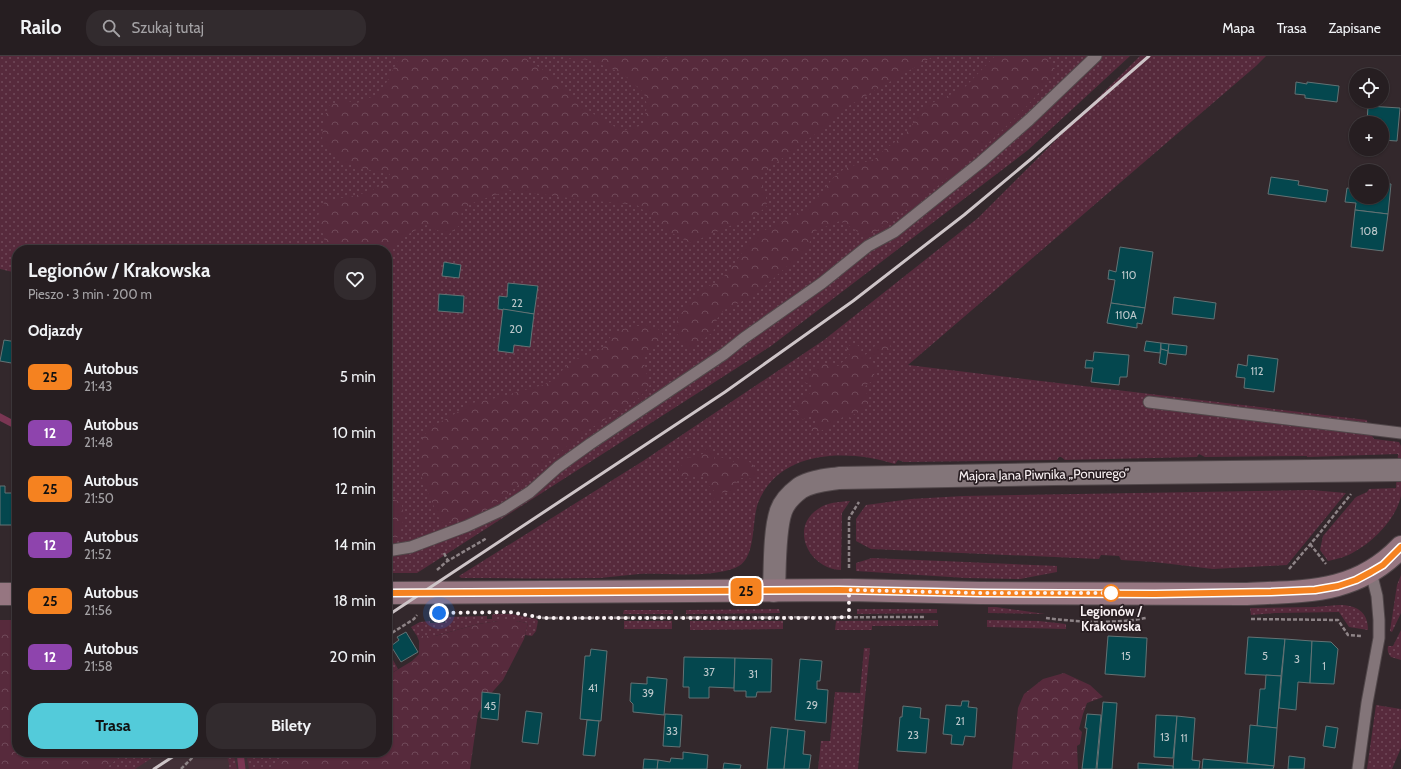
<!DOCTYPE html>
<html lang="pl">
<head>
<meta charset="utf-8">
<style>
  body { margin:0; font-family:Cabin,sans-serif; background:#322b2e; color:#f1f3f6; height:100vh; display:flex; flex-direction:column; font-size:15px; white-space:nowrap }
  * { box-sizing:border-box; margin:0 }
  p { font-size:13px; color:#a4a2a5 }
  .icon { flex:none; width:22px; height:22px; fill:none; stroke:currentColor; stroke-width:2; stroke-linecap:round; stroke-linejoin:round }
  .map { position:relative; flex:1; overflow:hidden }
  .side { position:absolute; left:12px; top:189px; width:380px; height:512px; display:flex; flex-direction:column; background:#261e21; border-radius:16px; box-shadow:0 1px 3px #0004,0 0 0 1px #423c3f }
  .side>* { flex:none }
  .badge { padding:0 8px; border-radius:6px; font-size:14px; line-height:26px }
  .buttons { position:absolute; left:1349px; top:12px; display:grid; gap:8px }
  .buttons a { display:grid; place-items:center; width:40px; height:40px; border-radius:50%; background:#261e21; box-shadow:0 1px 3px #0004,0 0 0 1px #423c3f; font-size:20px }
  .you { position:absolute; width:20px; height:20px; margin:-10px; border:3px solid #fff; border-radius:50%; background:#1a73e8; box-shadow:0 0 0 6px #1a73e833 }
  .map>.badge { position:absolute; translate:-50% -50%; box-shadow:0 0 0 2px #fff }
  h2 { padding:0 16px; font-size:15px; line-height:36px }
  .round { display:grid; place-items:center; flex:none; width:42px; height:42px; border-radius:16px; background:#322b2e }
  .overview { display:flex; align-items:center; justify-content:space-between; height:68px; padding:0 16px }
  h1 { font-size:19px; font-weight:700; line-height:30px }
  .action { display:flex; gap:8px; margin-top:auto; padding:8px 16px }
  .action a { flex:1; height:46px; border-radius:16px; background:#53cbda; color:#111; font-size:16px; font-weight:700; line-height:46px; text-align:center }
  .action a+a { background:#322b2e; color:#f1f3f6 }
  ul { padding:0; list-style:none }
  li { display:flex; align-items:center; gap:12px; height:56px; padding:0 16px }
  li div { flex:1 }
  li b { display:block; font-size:15px }
  li em { font-style:normal }
  li .badge { min-width:44px; font-weight:700; text-align:center }
  header { display:flex; align-items:center; gap:24px; box-sizing:border-box; height:56px; padding:0 20px; background:#261e21; border-bottom:1px solid #423c3f }
  header strong { font-size:19px }
  nav { display:flex; gap:22px; margin-inline-start:auto; font-size:14px }
  .search { width:280px; height:36px; background:#322b2e; display:flex; align-items:center; gap:10px; box-sizing:border-box; padding:0 14px; border-radius:16px; color:#a4a2a5; font-size:15px }
  .map>svg:first-child { display:block }
  .built { fill:#423037 }
  .grass { fill:url(#grass-dots) }
  .forest { fill:url(#forest-crowns) }
  .lines { fill:none; stroke-linecap:round; stroke-linejoin:round }
  .stream { stroke:#7a3653; stroke-width:7 }
  .building { fill:#04474e; stroke:#637274 }
  .lane-casing { stroke:#51474a; stroke-width:13 }
  .street-casing { stroke:#51474a; stroke-width:24 }
  .secondary-casing { stroke:#51474a; stroke-width:24 }
  .path { stroke:#8e8487; stroke-width:2.5; stroke-dasharray:4 2; stroke-linecap:butt }
  .lane { stroke:#837579; stroke-width:11 }
  .street { stroke:#837579; stroke-width:22 }
  .secondary { stroke:#967681; stroke-width:22 }
  .rail { stroke:#cec5c8; stroke-width:3 }
  .line-casing { stroke:#fff; stroke-width:9 }
  .line { stroke:#f58220; stroke-width:6 }
  .walk { stroke:#faf2f4; stroke-width:4; stroke-dasharray:0 7.2 }
  .stop-dot { fill:#fff; stroke:#f58220; stroke-width:2 }
  .labels { text-anchor:middle; dominant-baseline:central; stroke-width:3.5; stroke-linejoin:round; paint-order:stroke }
  .number-label { font-size:11px; fill:#bcc7ca }
  .street-label { font-size:13px; fill:#faf2f4; stroke:#291e22 }
  .stop-label { font-size:13px; font-weight:bold; fill:#faf2f4; stroke:#291e22 }
</style>
</head>
<body>
<header>
<strong>Railo</strong>
<div class="search"><svg class="icon" aria-label="search" viewBox="0 0 24 24"><circle cx="10" cy="10" r="6"/><path d="M15 15l6 6"/></svg>Szukaj tutaj</div>
<nav><a>Mapa</a><a>Trasa</a><a>Zapisane</a></nav>
</header>
<div class="map">
<svg width="1401" height="713" viewBox="0 0 1401 713">
  <defs>
    <pattern id="grass-dots" width="8" height="8" patternUnits="userSpaceOnUse"><rect width="8" height="8" fill="#572a3c"/><path d="M2 2h.1M6 6h.1" fill="none" stroke="#704959" stroke-width="1.8" stroke-linecap="round"/></pattern>
    <pattern id="forest-crowns" width="20" height="18" patternUnits="userSpaceOnUse"><rect width="20" height="18" fill="#572a3c"/><path d="M2 6a3 3 0 1 1 6 0M12 15a3 3 0 1 1 6 0" fill="none" stroke="#704959"/></pattern>
  </defs>
  <rect width="100%" height="100%" fill="#33282c"/>
  <polygon class="built" points="0,688 17,696 375,696 352,713 0,713"/>
  <g class="grass">
    <polygon points="0,0 1130,0 1028,94 771,290 417,517 387,517 387,194 17,194 17,217 0,213"/>
    <path d="M1140,0h126l-10,10 -348,299 459,55 1,9 6,10 25,3 2,4c0,15 0,36 0,50 -5,23 -27,45 -47,56 -8,5 -17,7 -26,9l-8,-11 3,-14 33,-39 11,-5 2,-3 27,-1 2,-34 -91,3v-1l-102,1 -6,-3 -2,3 -132,3 -4,-3h-2l-2,3 -153,2 -6,-2 -3,4c-47,-15 -116,-15 -137,39 -7,20 -1,57 -23,65 -26,10 -68,5 -96,6 -13,1 -26,3 -39,4 -47,1 -93,0 -139,0l-2,-2 184,-115 181,-121 154,-122z"/>
    <polygon points="1311,434 1346,437 1287,509 1213,513 1154,506 1121,504 1119,500 1101,499 1099,503 871,493 856,485 856,463 866,449 911,443 963,440"/>
    <path d="M850,445l-8,12 -1,57c-32,-1 -52,-42 -23,-61 9,-7 21,-7 32,-8z"/>
    <polygon points="872,502 1057,510 1057,516 1020,523 966,522 856,515 856,507"/>
    <polygon points="1401,519 1401,557 1392,576 1390,575 1397,529"/>
    <path d="M1339,549c17,0 29,6 29,25l-19,-3 -10,-15 -64,1 -24,2 -1,-7 65,-1z"/>
    <polygon points="988,551 996,551 1045,558 988,557"/>
    <polygon points="779,553 780,557 686,558 686,554"/>
    <polygon points="857,553 937,553 937,557 857,558"/>
    <polygon points="624,554 673,554 673,558 623,558"/>
    <polygon points="494,558 511,558 536,563 538,565 536,575 532,580 525,579 528,567 516,565 498,565 478,568 435,580 417,580 411,571 420,566 430,565 430,567 445,567 445,561 487,560 487,563 492,563 492,559"/>
    <polygon points="938,564 938,570 872,570 872,574 835,574 836,565"/>
    <polygon points="987,564 1039,565 1066,568 1066,573 987,571"/>
    <rect x="624" y="565" width="48" height="8"/>
    <polygon points="690,565 783,565 783,573 690,574"/>
    <path d="M1401,574v30l-10,-3c-3,-3 -4,-7 -3,-11h5z"/>
    <polygon points="864,592 870,592 858,713 818,713 821,685 830,685 835,636 860,637"/>
    <polygon points="387,593 398,613 387,620"/>
    <polygon points="1376,649 1401,653 1401,692 1392,713 1367,713"/>
    <polygon points="125,696 161,696 135,713 105,713"/>
    <polygon points="226,696 233,696 237,713 229,713 229,708"/>
    <polygon points="246,696 288,696 269,713 249,713"/>
  </g>
  <g class="forest">
    <path d="M400,0h122l32,21 14,15 24,21 30,18 21,-6 4,-19 -3,-13 -22,-20 -33,-13 -22,-2 -1,-2h78l25,2 4,-2h261l-84,49 -25,22 -53,39 -12,13 6,18 1,9 -13,11 -24,9 -40,17 -20,-11 -33,-27 -61,-6 -65,-9 -34,11 -15,8 -2,16 -12,10 -22,-10 -27,14 -12,15v-4h-60l-9,-35 7,-14c19,-4 41,-5 58,-17 3,-2 5,-7 7,-10l-26,-5 -19,-6 -23,-23 1,-16 5,-18 15,-6 14,3 24,-10z"/>
    <path d="M995,0h51l4,4 6,11c-22,31 -50,56 -78,81 -35,31 -72,60 -111,85l-27,-16 -25,10 -7,15 -15,15 -38,34 -31,15 -7,9 -4,13 -22,17 -8,-7 -8,-11 3,-14 11,-12 9,-14 22,-10 15,-18 18,-27 57,-29 23,-29 12,-10 30,-9 10,-10 17,-12 8,-9 14,-22 22,-9 19,-10z"/>
    <polygon points="646,269 660,274 663,280 643,303 646,316 651,328 638,343 580,379 563,394 491,451 475,462 441,467 422,422 419,404 419,392 424,379 432,370 448,362 472,347 492,343 543,329 558,322 563,313 574,304 603,292 613,277 629,271"/>
    <path d="M885,284l6,3 -2,9 -6,-1c-4,4 -9,3 -14,7l3,4 4,2 2,5 -4,5 2,7c-5,0 -10,3 -12,8l5,8 -1,10 -9,1v4l-6,3 -2,3 -5,-3 -25,16 -6,2 -5,-1 1,-5 6,-3 -5,-7h-5l-5,3 -5,-9h-5l-1,-5 19,-13 4,-10h-2l-4,1 -3,-1 -1,-6 9,-3 9,-11 16,3 12,-11 -4,-7 6,-4h4l6,5 -3,6v2c7,-2 11,-4 14,-10l6,-2 1,-2z"/>
    <polygon points="707,392 711,392 716,399 714,402 715,404 718,401 725,401 723,405 729,405 730,409 737,402 752,407 757,419 753,423 740,422 737,425 734,436 723,436 712,445 709,442 714,435 709,430 709,421 694,419 680,424 678,418 678,411 684,408 683,402 694,401 705,397 705,394"/>
    <path d="M387,441l14,5c5,17 2,36 -14,45z"/>
    <polygon points="0,564 17,564 17,696 125,696 105,713 0,713"/>
    <polygon points="498,565 516,565 528,567 524,583 503,624 487,642 478,657 470,713 269,713 288,696 387,696 387,620 412,605 419,598 419,585 417,580 435,580 478,568"/>
    <polygon points="1064,617 1090,629 1103,641 1087,647 1083,658 1079,673 1082,676 1080,688 1077,690 1078,713 1012,713 1018,652 1024,638 1043,623"/>
  </g>
  <g class="lines">
    <g class="stream">
      <polyline points="0,361 17,370"/>
      <polyline points="240,696 242,713"/>
    </g>
  </g>
  <g class="building">
    <polygon points="1296,26 1307,28 1307,26 1339,30 1337,46 1305,42 1305,39 1295,38"/>
    <polygon points="1368,50 1400,52 1397,85 1382,84 1382,67 1367,67"/>
    <polygon points="1271,121 1299,125 1298,129 1328,134 1326,146 1268,138"/>
    <polygon points="1382,127 1391,128 1388,158 1355,154 1356,147 1345,146 1347,132 1356,133 1356,141 1382,141"/>
    <polygon points="1355,154 1388,158 1383,195 1351,191"/>
    <polygon points="1120,191 1153,196 1145,252 1111,247 1115,224 1108,223 1109,214 1116,216"/>
    <polygon points="444,206 461,209 459,222 442,220"/>
    <polygon points="508,227 538,230 534,258 498,253 499,240 507,241"/>
    <polygon points="439,238 464,240 463,257 438,255"/>
    <polygon points="1174,241 1216,247 1214,263 1172,258"/>
    <polygon points="1111,247 1145,252 1142,268 1137,267 1137,272 1107,267"/>
    <polygon points="503,253 534,258 530,291 514,289 513,297 498,295"/>
    <polygon points="4,284 17,286 17,308 0,305"/>
    <polygon points="1146,285 1161,287 1160,297 1144,295"/>
    <polygon points="1161,287 1169,288 1168,295 1161,293"/>
    <polygon points="1169,288 1187,290 1186,299 1168,297"/>
    <polygon points="1161,293 1168,295 1166,309 1159,307"/>
    <polygon points="1094,296 1129,299 1127,321 1120,321 1119,329 1091,326 1093,312 1085,312 1086,304 1093,305"/>
    <polygon points="1248,299 1278,303 1274,336 1244,332 1245,322 1236,321 1238,308 1247,310"/>
    <polygon points="0,430 5,430 5,437 15,437 15,455 12,455 12,469 0,469"/>
    <polygon points="406,576 418,596 401,606 391,590 399,584 397,581"/>
    <polygon points="1108,580 1147,582 1145,621 1105,618"/>
    <polygon points="1248,581 1285,583 1281,620 1245,618"/>
    <polygon points="1285,583 1312,585 1310,627 1298,626 1296,654 1279,652"/>
    <polygon points="1312,585 1331,586 1338,593 1334,628 1310,627"/>
    <polygon points="591,593 607,595 601,665 580,663 585,600 590,600"/>
    <polygon points="684,601 735,602 734,632 709,631 709,642 689,642 689,631 683,631"/>
    <polygon points="735,602 772,603 771,636 757,636 756,641 746,641 746,635 734,635"/>
    <polygon points="800,603 822,605 820,625 817,625 817,633 828,634 826,667 795,664"/>
    <polygon points="1266,619 1281,620 1277,672 1257,670 1260,633 1265,633"/>
    <polygon points="647,621 667,623 664,659 633,656 633,648 630,645 631,627 647,628"/>
    <polygon points="482,636 500,638 498,664 481,662"/>
    <polygon points="962,645 969,645 968,651 977,652 975,681 965,680 963,689 951,688 952,679 943,678 946,649 961,650"/>
    <polygon points="1103,646 1117,647 1112,713 1097,713"/>
    <polygon points="903,650 921,652 920,662 929,663 926,697 897,695 900,661 902,661"/>
    <polygon points="526,655 542,657 538,688 522,686"/>
    <polygon points="665,658 682,659 680,691 663,690"/>
    <polygon points="1087,658 1101,659 1096,713 1082,713 1087,672 1085,672"/>
    <polygon points="1156,659 1177,660 1173,702 1154,701"/>
    <polygon points="1177,660 1195,662 1192,704 1200,705 1199,713 1173,713"/>
    <polygon points="587,664 599,665 595,700 583,699"/>
    <polygon points="1250,669 1277,672 1274,710 1247,707"/>
    <polygon points="1326,670 1338,672 1335,692 1323,690"/>
    <polygon points="771,671 788,673 784,713 767,713"/>
    <polygon points="788,673 805,675 803,698 811,699 809,713 784,713"/>
    <polygon points="683,696 708,699 707,713 657,713 658,704 670,706 671,702 683,703"/>
    <polygon points="1289,700 1305,702 1304,713 1288,713"/>
    <polygon points="644,703 658,704 657,713 643,713"/>
    <polygon points="1203,703 1274,710 1273,713 1202,713"/>
    <polygon points="724,707 741,709 740,713 723,713"/>
    <polygon points="1138,707 1173,710 1173,713 1138,713"/>
  </g>
  <g class="lines">
    <defs>
      <g id="lane">
        <polyline points="1149,346 1401,377"/>
        <polyline points="387,495 411,491 467,470 502,454 530,436 558,411 590,388 724,298 744,282 822,227 868,190 894,176 981,106 1029,64 1096,0"/>
        <polyline points="1358,713 1367,647 1379,582 1379,564 1377,540 1371,516"/>
      </g>
      <path id="street" d="M774,535c1,-22 0,-60 7,-80 3,-9 11,-17 19,-23 11,-7 26,-8 39,-10l215,-4 347,-4"/>
      <g id="secondary">
        <path d="M387,537l462,-3 131,3 263,1c61,-3 112,1 158,-47"/>
        <polyline points="0,538 17,538"/>
      </g>
    </defs>
    <use href="#lane" class="lane-casing"/>
    <use href="#street" class="street-casing"/>
    <use href="#secondary" class="secondary-casing"/>
    <g class="path">
      <polyline points="1310,488 1326,508"/>
      <polyline points="444,497 448,505"/>
      <polyline points="849,512 849,462 859,446"/>
      <polyline points="1289,513 1319,478 1351,438"/>
      <polyline points="437,514 446,506 487,482"/>
      <polyline points="536,561 544,562 925,561"/>
      <path d="M1046,562c30,4 70,6 100,0"/>
      <polyline points="1251,563 1338,564 1348,579 1362,580"/>
      <polyline points="387,580 414,563 417,559"/>
      <polyline points="181,713 198,696"/>
    </g>
    <use href="#lane" class="lane"/>
    <use href="#street" class="street"/>
    <use href="#secondary" class="secondary"/>
    <g class="rail">
      <polyline points="387,560 725,336 853,245 964,159 1031,103 1149,0"/>
      <polyline points="154,713 180,696"/>
    </g>
  </g>
  <g class="lines">
    <defs>
      <polyline id="line" points="387,537 839,534 980,537 1155,538 1271,536 1315,534 1338,530 1356,524 1371,516 1383,509 1401,491"/>
    </defs>
    <use href="#line" class="line-casing"/>
    <use href="#line" class="line"/>
    <polyline class="walk" points="439,557 510,556 544,562 829,562 849,561 849,534 980,537 1111,537"/>
  </g>
  <circle class="stop-dot" cx="1111" cy="537" r="8"/>
  <g class="labels">
    <g class="number-label">
      <text x="1369" y="175">108</text>
      <text x="1129" y="219">110</text>
      <text x="517" y="247">22</text>
      <text x="1126" y="259">110A</text>
      <text x="516" y="273">20</text>
      <text x="1257" y="315">112</text>
      <text x="1126" y="600">15</text>
      <text x="1265" y="600">5</text>
      <text x="1297" y="603">3</text>
      <text x="1324" y="610">1</text>
      <text x="709" y="616">37</text>
      <text x="753" y="618">31</text>
      <text x="593" y="632">41</text>
      <text x="648" y="637">39</text>
      <text x="812" y="649">29</text>
      <text x="490" y="650">45</text>
      <text x="960" y="665">21</text>
      <text x="672" y="675">33</text>
      <text x="913" y="679">23</text>
      <text x="1165" y="681">13</text>
      <text x="1184" y="682">11</text>
    </g>
    <g class="street-label">
      <text transform="translate(1044 418) rotate(-1)">Majora Jana Piwnika „Ponurego”</text>
    </g>
    <g class="stop-label">
      <text x="1111" y="555">Legionów /<tspan x="1111" dy="15">Krakowska</tspan></text>
    </g>
  </g>
</svg>
<div class="buttons">
<a><svg class="icon" aria-label="locate" viewBox="0 0 24 24"><circle cx="12" cy="12" r="6"/><path d="M12 2v4M12 18v4M2 12h4M18 12h4"/></svg></a>
<a>+</a>
<a>−</a>
</div>
<div class="you" style="left:439px;top:557px"></div>
<b class="badge" style="left:746px;top:535px;background:#f58220;color:#111">25</b>
<section class="side">
<div class="overview"><div><h1>Legionów / Krakowska</h1><p>Pieszo · 3 min · 200 m</p></div><a class="round"><svg class="icon" aria-label="heart" viewBox="0 0 24 24"><path d="M12 20l-8-8c-3-5 5-10 8-4 3-6 11-1 8 4z"/></svg></a></div>
<h2>Odjazdy</h2>
<ul>
<li><span class="badge" style="background:#f58220;color:#111">25</span><div><b>Autobus</b><p>21:43</p></div><em>5 min</em></li>
<li><span class="badge" style="background:#8e44ad;color:#fff">12</span><div><b>Autobus</b><p>21:48</p></div><em>10 min</em></li>
<li><span class="badge" style="background:#f58220;color:#111">25</span><div><b>Autobus</b><p>21:50</p></div><em>12 min</em></li>
<li><span class="badge" style="background:#8e44ad;color:#fff">12</span><div><b>Autobus</b><p>21:52</p></div><em>14 min</em></li>
<li><span class="badge" style="background:#f58220;color:#111">25</span><div><b>Autobus</b><p>21:56</p></div><em>18 min</em></li>
<li><span class="badge" style="background:#8e44ad;color:#fff">12</span><div><b>Autobus</b><p>21:58</p></div><em>20 min</em></li>
</ul>
<div class="action"><a>Trasa</a><a>Bilety</a></div>
</section>
</div>
</body>
</html>
